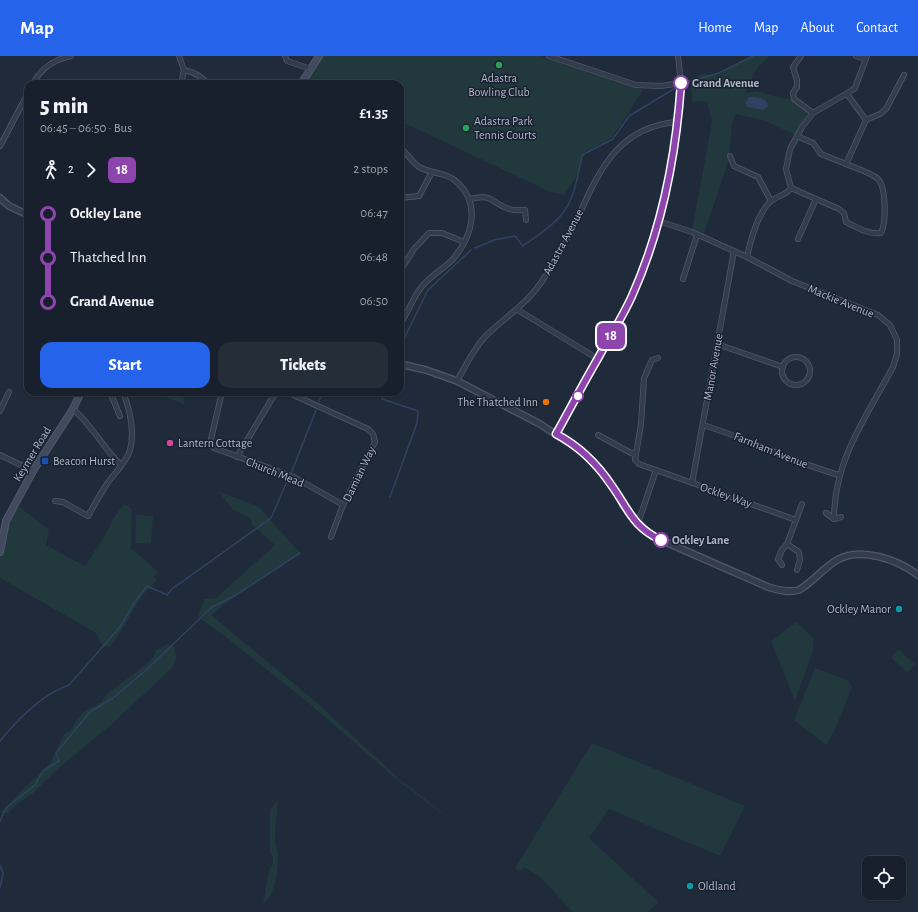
<!DOCTYPE html>
<html lang="en">
<head>
<meta charset="utf-8">
<style>
  body { margin:0; font-family:"Alegreya Sans",sans-serif; background:#242d38; color:#f1f3f6; height:100vh; display:flex; flex-direction:column; font-size:15px; white-space:nowrap }
  * { box-sizing:border-box; margin:0 }
  p { font-size:13px; color:#9ea3a9 }
  .icon { flex:none; width:22px; height:22px; fill:none; stroke:currentColor; stroke-width:2; stroke-linecap:round; stroke-linejoin:round }
  .map { position:relative; flex:1; overflow:hidden }
  .sheet { position:absolute; left:24px; top:24px; width:380px; height:316px; display:flex; flex-direction:column; background:#17202c; border-radius:12px; box-shadow:0 1px 3px #0004,0 0 0 1px #363e48 }
  .sheet>* { flex:none }
  .badge { padding:0 8px; border-radius:6px; font-size:14px; line-height:26px }
  .buttons { position:absolute; left:862px; top:800px; display:grid; gap:8px }
  .buttons a { display:grid; place-items:center; width:44px; height:44px; border-radius:8px; background:#17202c; box-shadow:0 1px 3px #0004,0 0 0 1px #363e48; font-size:20px }
  .map>.badge { position:absolute; translate:-50% -50%; box-shadow:0 0 0 2px #fff }
  .legs { display:flex; align-items:center; gap:6px; height:44px; padding:0 16px; font-size:13px }
  .legs p { margin-inline-start:auto }
  .headline { display:flex; align-items:center; justify-content:space-between; height:68px; padding:0 16px }
  h1 { font-size:22px; font-weight:800; line-height:30px }
  .cta { display:flex; gap:8px; margin-top:auto; padding:8px 16px }
  .cta a { flex:1; height:46px; border-radius:12px; background:#2563eb; color:#fff; font-size:16px; font-weight:800; line-height:46px; text-align:center }
  .cta a+a { background:#242d38; color:#f1f3f6 }
  ul { padding:0 16px; list-style:none }
  li { display:flex; align-items:center; gap:14px; height:44px; font-size:15px }
  li i { display:grid; place-items:center; width:6px; height:100%; margin:0 5px; background:currentColor }
  li i::after { content:''; width:10px; height:10px; margin:-5px; border:3px solid; border-radius:50%; background:#17202c }
  li p { margin-inline-start:auto }
  li:first-child i { background:linear-gradient(#0000 50%,currentColor 0) }
  li:last-child i { background:linear-gradient(currentColor 50%,#0000 0) }
  header { display:flex; align-items:center; gap:24px; box-sizing:border-box; height:56px; padding:0 20px; background:#2563eb; color:#fff }
  header strong { font-size:19px }
  nav { display:flex; gap:22px; margin-inline-start:auto; font-size:14px }
  .map>svg:first-child { display:block }
  .green { fill:#21383c }
  .water { fill:#2f4263 }
  .lines { fill:none; stroke-linecap:round; stroke-linejoin:round }
  .stream { stroke:#2f4263; stroke-width:1.5 }
  .minor-casing { stroke:#515969; stroke-width:6 }
  .tertiary-casing { stroke:#515969; stroke-width:8 }
  .secondary-casing { stroke:#515969; stroke-width:8 }
  .minor { stroke:#333c4c; stroke-width:4.5 }
  .tertiary { stroke:#333c4c; stroke-width:5.5 }
  .secondary { stroke:#414a5f; stroke-width:6 }
  .line-1-casing { stroke:#fff; stroke-width:9 }
  .line-1 { stroke:#8e44ad; stroke-width:6 }
  .leisure-dot { fill:#2e9e5b; stroke:#192130; stroke-width:1.5 }
  .stop-1-dot { fill:#fff; stroke:#8e44ad; stroke-width:2 }
  .food-dot { fill:#e8710a; stroke:#192130; stroke-width:1.5 }
  .hotel-dot { fill:#d1479c; stroke:#192130; stroke-width:1.5 }
  .transit-dot { fill:#1a4fb4; stroke:#192130; stroke-width:1.5 }
  .culture-dot { fill:#0f9aa8; stroke:#192130; stroke-width:1.5 }
  .labels { text-anchor:middle; dominant-baseline:central; stroke-width:3; stroke-linejoin:round; paint-order:stroke }
  .poi-label { font-size:12px; fill:#aeb6c8; stroke:#192130; text-anchor:start }
  .stop-label { font-size:12px; font-weight:bold; fill:#aeb6c8; stroke:#192130; text-anchor:start }
  .street-label { font-size:12px; fill:#aeb6c8; stroke:#192130 }
</style>
</head>
<body>
<header>
<strong>Map</strong>
<nav><a>Home</a><a>Map</a><a>About</a><a>Contact</a></nav>
</header>
<div class="map">
<svg width="918" height="856" viewBox="0 0 918 856">
  <rect width="100%" height="100%" fill="#1f2a3b"/>
  <g class="green">
    <polygon points="323,0 541,0 643,34 612,82 585,96 578,118 564,139 550,136 400,65 400,28 320,28 309,23"/>
    <polygon points="753,0 769,0 757,12 745,37 756,35 781,42 794,43 813,57 797,80 766,65 736,58 732,67 729,104 704,178 691,179 712,66 707,45 692,46 691,23 703,18 718,19"/>
    <polygon points="151,336 183,336 184,348"/>
    <polygon points="218,435 259,451 300,497 250,529 211,559 314,644 397,721 396,722 413,733 456,768 396,723 311,649 227,582 198,561 204,543 216,542 275,489 252,469 251,463 232,453"/>
    <path d="M16,448l33,26 -3,15 39,21 19,-29 9,-18 11,-15 8,5 -1,39 27,24 -4,5 2,3c-4,7 -11,12 -16,19 -10,17 -18,33 -31,48l-7,-2 -6,-12 -96,-55v-26l4,-25z"/>
    <polygon points="136,459 153,460 151,488 135,487"/>
    <polygon points="796,566 813,582 813,595 795,645 771,585"/>
    <polygon points="168,588 175,591 176,602 172,612 112,668 60,711 32,738 17,748 8,757 0,757 50,707 64,678 71,674 77,663 85,655 101,646 107,638 144,610 152,603 156,594"/>
    <polygon points="898,593 915,608 908,617 891,602"/>
    <polygon points="815,612 848,624 852,631 835,674 826,689 794,664"/>
    <polygon points="592,687 745,750 720,800 609,753 589,782 658,846 648,856 573,856 539,820 525,812 519,815 515,812"/>
    <path d="M278,744c-1,13 -3,27 -3,40 0,5 3,10 3,15 0,15 -2,40 -15,49l6,-35 4,-5v-6l-3,-5v-43z"/>
  </g>
  <path class="water" d="M749,41c8,0 18,1 19,9l-4,4 -16,-3 -3,-4z"/>
  <g class="lines">
    <g class="stream">
      <polyline points="685,27 719,17 753,0"/>
      <path d="M475,192l19,-8 21,-4 8,10c13,-10 29,-19 39,-32 13,-16 16,-39 20,-59l31,-16 16,-23 48,-29"/>
      <polyline points="400,291 428,234 471,194"/>
      <polyline points="384,336 382,343 418,355 417,367 390,441"/>
      <polyline points="319,345 323,336"/>
      <polyline points="292,415 316,354"/>
      <path d="M0,685c18,-22 42,-47 69,-56l51,-58 14,-24 13,-17 20,9 5,-6 99,-71 17,-39"/>
      <polyline points="0,765 6,752 35,729 43,715 59,705 56,697 90,656 113,642 145,615 212,551 236,539 300,497"/>
      <polyline points="0,809 3,817 0,832"/>
    </g>
    <defs>
      <g id="minor">
        <polyline points="179,0 184,14 181,28"/>
        <polyline points="285,0 287,5 311,13"/>
        <polyline points="549,0 636,29 661,30 681,27"/>
        <polyline points="801,0 793,11 797,24 797,31 793,37 794,43 813,57"/>
        <polyline points="856,0 865,3"/>
        <path d="M184,14c11,2 17,7 25,14"/>
        <path d="M33,28c8,-16 20,-24 38,-28"/>
        <polyline points="866,64 880,58 886,53 904,19"/>
        <polyline points="797,80 813,87 821,98 846,108 866,64 847,38"/>
        <polyline points="0,90 28,37"/>
        <path d="M400,92c7,5 12,14 19,19 13,7 28,5 39,16 23,22 14,54 -5,76 -9,10 -24,17 -33,30 -8,11 -12,24 -20,35"/>
        <polyline points="730,100 734,110 758,121 771,145"/>
        <path d="M791,132l48,21 5,4 2,9c10,5 23,13 35,11 5,-10 6,-47 -4,-55 -8,-6 -22,-10 -31,-14"/>
        <polyline points="400,142 419,140 432,116"/>
        <path d="M470,143c23,-6 21,4 39,10 5,2 11,1 16,1l1,10"/>
        <path d="M658,165l34,11 55,25 45,24 86,34 12,10 7,15v14l-4,13c-27,50 -59,93 -59,152l7,-2"/>
        <polyline points="798,183 816,143"/>
        <path d="M747,201c4,-18 10,-42 23,-55 6,-6 15,-6 21,-14l-5,-19 4,-20 12,-22 11,-14 38,-22 4,-3 12,-32"/>
        <polyline points="400,215 414,193 429,177 442,177 464,186"/>
        <polyline points="683,223 697,179"/>
        <polyline points="518,254 598,303"/>
        <polyline points="717,288 783,311"/>
        <circle cx="796" cy="315" r="14"/>
        <polyline points="658,302 652,304 644,322 641,368 635,404 639,408 656,414 796,464"/>
        <path d="M457,325c8,-14 16,-31 27,-43 17,-18 38,-30 53,-50 17,-22 30,-48 42,-73 21,-47 41,-89 99,-93"/>
        <polyline points="110,336 120,360"/>
        <polyline points="222,336 211,383 211,388 214,392 294,421 343,449"/>
        <polyline points="287,336 368,373 373,378 375,386 343,449 331,481"/>
        <path d="M73,353c20,17 29,38 48,56"/>
        <polyline points="0,355 9,336"/>
        <path d="M703,369c46,14 89,37 136,50"/>
        <polyline points="556,378 621,264 632,241 649,195 668,123 678,66 681,27 678,0"/>
        <polyline points="598,379 631,397 635,398"/>
        <polyline points="0,399 33,415"/>
        <polyline points="237,401 276,336"/>
        <polyline points="692,427 734,195"/>
        <path d="M55,445l8,1 25,14c7,-12 13,-24 21,-35 7,-9 18,-20 21,-31 5,-19 0,-40 -7,-58"/>
        <polyline points="826,457 834,463"/>
        <polyline points="636,466 639,464 656,414"/>
        <polyline points="787,488 799,496 800,504 797,514"/>
        <polyline points="782,509 778,503 782,494 787,488 802,448"/>
      </g>
      <g id="tertiary">
        <polyline points="0,142 9,150 28,159"/>
        <path d="M400,308l26,6 31,11 83,43 41,27 17,16 15,20 16,27 23,22 116,51c10,3 21,6 31,3 14,-8 24,-22 38,-30 24,-14 61,0 81,15"/>
      </g>
      <g id="secondary">
        <polyline points="301,28 319,0"/>
        <polyline points="0,496 6,465 33,415 73,353 81,336"/>
      </g>
    </defs>
    <use href="#minor" class="minor-casing"/>
    <use href="#tertiary" class="tertiary-casing"/>
    <use href="#secondary" class="secondary-casing"/>
    <use href="#minor" class="minor"/>
    <use href="#tertiary" class="tertiary"/>
    <use href="#secondary" class="secondary"/>
  </g>
  <g class="lines">
    <defs>
      <path id="line-1" d="M661,484c-28,-13 -32,-30 -49,-54 -14,-21 -33,-40 -56,-52 14,-25 27,-50 41,-74 12,-22 25,-42 35,-64 30,-67 44,-140 49,-213"/>
    </defs>
    <use href="#line-1" class="line-1-casing"/>
    <use href="#line-1" class="line-1"/>
  </g>
  <g class="leisure-dot">
    <circle cx="499" cy="9" r="4"/>
    <circle cx="466" cy="72" r="4"/>
  </g>
  <g class="stop-1-dot">
    <circle cx="681" cy="27" r="7"/>
    <circle cx="578" cy="340" r="5"/>
    <circle cx="661" cy="484" r="7"/>
  </g>
  <circle class="food-dot" cx="546" cy="346" r="4"/>
  <circle class="hotel-dot" cx="170" cy="387" r="4"/>
  <rect class="transit-dot" x="41" y="401" width="8" height="8" rx="2"/>
  <g class="culture-dot">
    <circle cx="899" cy="553" r="4"/>
    <circle cx="690" cy="830" r="4"/>
  </g>
  <g class="labels">
    <g class="poi-label">
      <text x="499" y="22" text-anchor="middle">Adastra<tspan x="499" dy="14">Bowling Club</tspan></text>
      <text x="474" y="65">Adastra Park<tspan x="474" dy="14">Tennis Courts</tspan></text>
      <text x="538" y="346" text-anchor="end">The Thatched Inn</text>
      <text x="178" y="387">Lantern Cottage</text>
      <text x="53" y="405">Beacon Hurst</text>
      <text x="891" y="553" text-anchor="end">Ockley Manor</text>
      <text x="698" y="830">Oldland</text>
    </g>
    <g class="stop-label">
      <text x="692" y="27">Grand Avenue</text>
      <text x="672" y="484">Ockley Lane</text>
    </g>
    <g class="street-label">
      <text transform="translate(563 186) rotate(-62)">Adastra Avenue</text>
      <text transform="translate(841 245) rotate(22)">Mackie Avenue</text>
      <text transform="translate(713 311) rotate(-80)">Manor Avenue</text>
      <text transform="translate(771 394) rotate(22)">Farnham Avenue</text>
      <text transform="translate(32 398) rotate(-59)">Keymer Road</text>
      <text transform="translate(275 416) rotate(22)">Church Mead</text>
      <text transform="translate(359 418) rotate(-64)">Damian Way</text>
      <text transform="translate(726 439) rotate(19)">Ockley Way</text>
    </g>
  </g>
</svg>
<div class="buttons">
<a><svg class="icon" aria-label="locate" viewBox="0 0 24 24"><circle cx="12" cy="12" r="6"/><path d="M12 2v4M12 18v4M2 12h4M18 12h4"/></svg></a>
</div>
<b class="badge" style="left:611px;top:280px;background:#8e44ad;color:#fff">18</b>
<section class="sheet">
<div class="headline"><div><h1>5 min</h1><p>06:45 – 06:50 · Bus</p></div><b>£1.35</b></div>
<div class="legs"><svg class="icon" aria-label="walk" viewBox="0 0 24 24"><circle cx="13" cy="4" r="2"/><path d="M13 8l-2 6 4 7M11 14l-3 7M7 12l3-4h3l4 4"/></svg>2<svg class="icon" aria-label="forward" viewBox="0 0 24 24"><path d="M9 5l7 7-7 7"/></svg><b class="badge" style="background:#8e44ad;color:#fff">18</b><p>2 stops</p></div>
<ul>
<li><i style="color:#8e44ad"></i><b>Ockley Lane</b><p>06:47</p></li>
<li><i style="color:#8e44ad"></i><span>Thatched Inn</span><p>06:48</p></li>
<li><i style="color:#8e44ad"></i><b>Grand Avenue</b><p>06:50</p></li>
</ul>
<div class="cta"><a>Start</a><a>Tickets</a></div>
</section>
</div>
</body>
</html>
